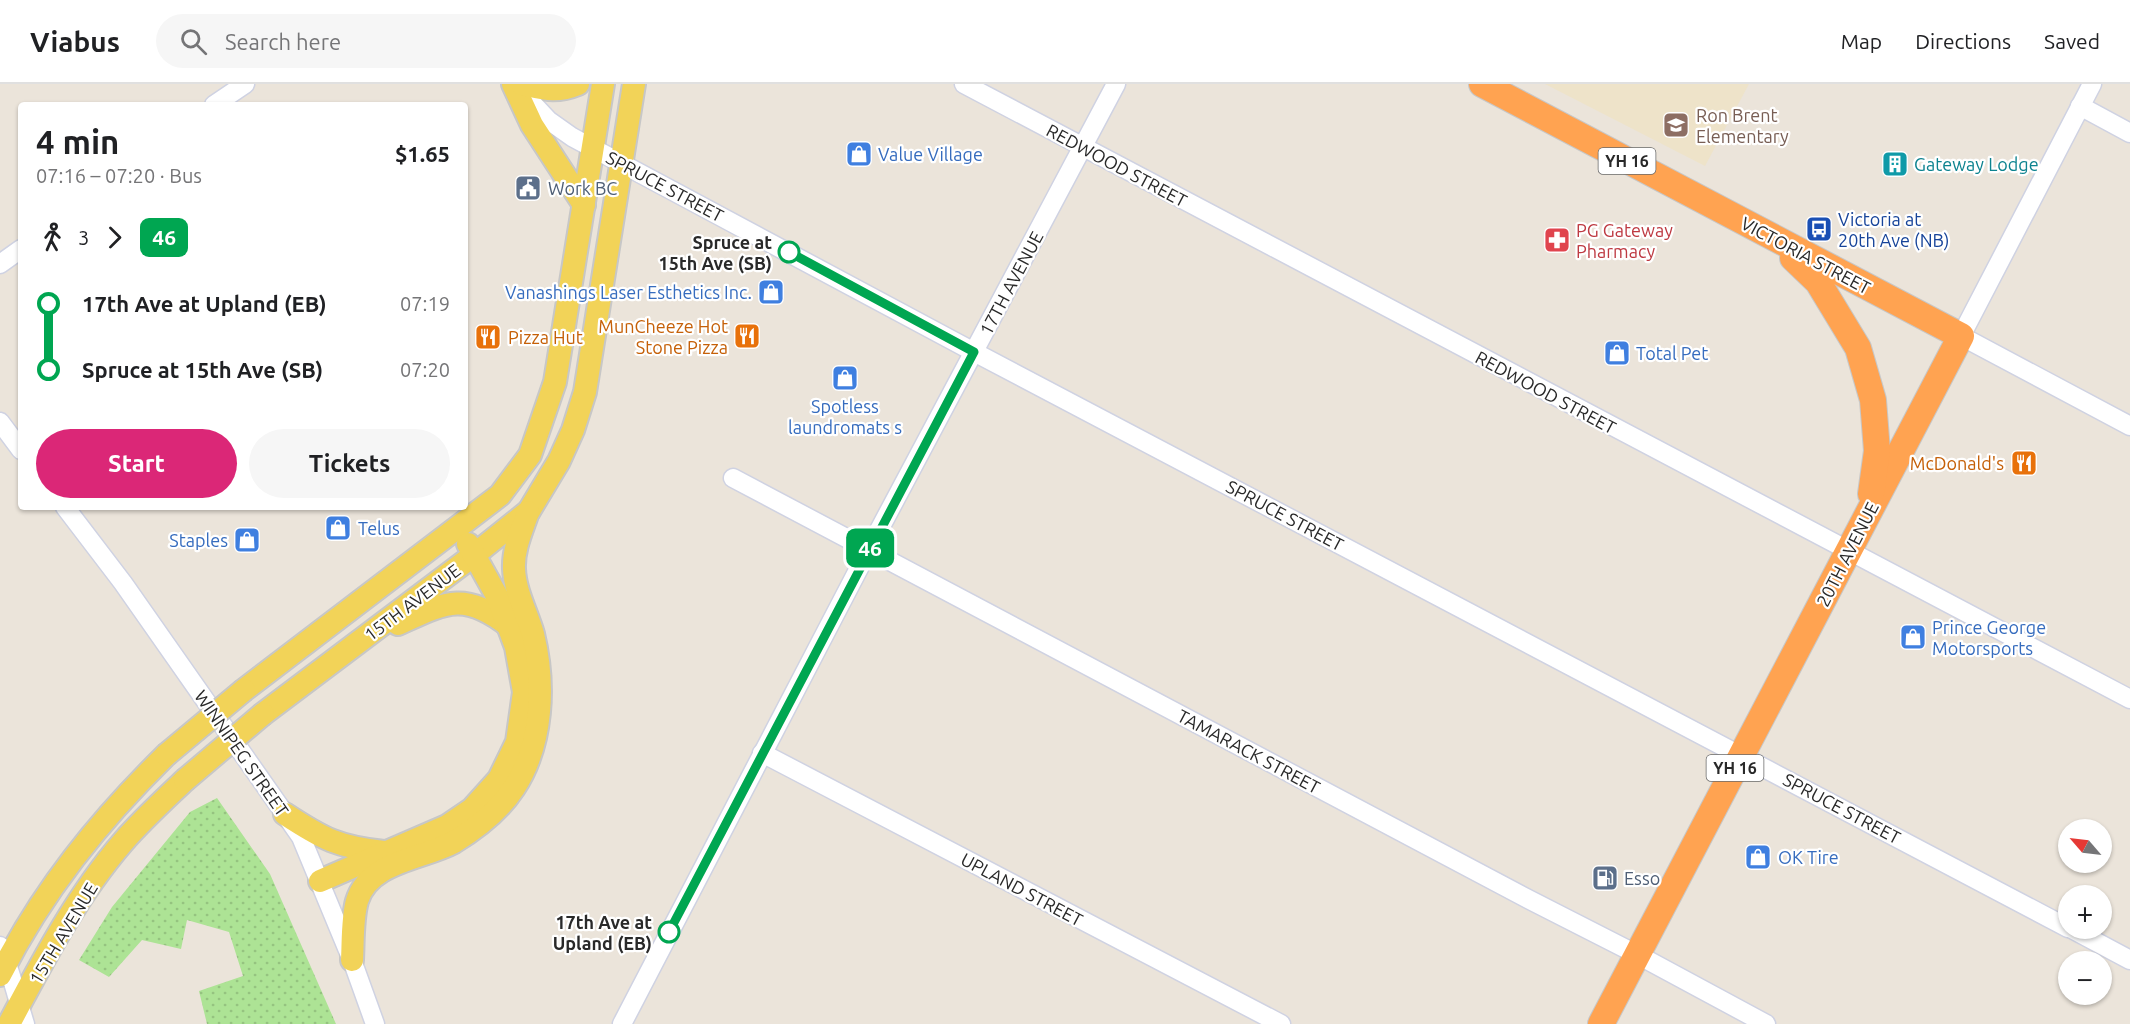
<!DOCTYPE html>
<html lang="en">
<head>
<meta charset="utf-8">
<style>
  body { margin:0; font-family:Ubuntu,sans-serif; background:#f6f6f6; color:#202124; height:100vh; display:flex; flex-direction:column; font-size:22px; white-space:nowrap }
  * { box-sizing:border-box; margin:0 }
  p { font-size:20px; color:#757577 }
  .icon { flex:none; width:33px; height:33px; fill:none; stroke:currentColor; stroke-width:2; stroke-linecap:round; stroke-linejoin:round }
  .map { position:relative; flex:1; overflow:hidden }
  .panel { position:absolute; left:18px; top:18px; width:450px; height:408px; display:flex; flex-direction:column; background:#fff; border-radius:6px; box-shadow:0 2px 4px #0004 }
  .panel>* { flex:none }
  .badge { padding:0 12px; border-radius:9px; font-size:21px; line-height:39px }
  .needle { width:39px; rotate:298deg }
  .tools { position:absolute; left:2058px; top:735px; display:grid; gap:12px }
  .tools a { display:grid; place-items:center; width:54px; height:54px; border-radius:50%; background:#fff; box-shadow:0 2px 4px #0004; font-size:30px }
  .map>.badge { position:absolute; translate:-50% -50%; box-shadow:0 0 0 3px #fff }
  .legs { display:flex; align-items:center; gap:9px; height:66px; padding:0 18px; font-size:20px }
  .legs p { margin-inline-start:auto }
  .headline { display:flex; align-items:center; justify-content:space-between; height:102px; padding:0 18px }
  h1 { font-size:33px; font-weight:600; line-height:45px }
  .cta { display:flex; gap:12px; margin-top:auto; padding:12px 18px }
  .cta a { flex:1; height:69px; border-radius:36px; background:#db2777; color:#fff; font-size:24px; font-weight:600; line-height:69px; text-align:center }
  .cta a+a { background:#f6f6f6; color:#202124 }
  ul { padding:0 18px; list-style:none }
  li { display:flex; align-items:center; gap:21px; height:66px; font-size:22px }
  li i { display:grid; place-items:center; width:9px; height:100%; margin:0 8px; background:currentColor }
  li i::after { content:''; width:15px; height:15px; margin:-8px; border:4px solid; border-radius:50%; background:#fff }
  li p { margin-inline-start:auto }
  li:first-child i { background:linear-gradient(#0000 50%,currentColor 0) }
  li:last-child i { background:linear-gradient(currentColor 50%,#0000 0) }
  header { display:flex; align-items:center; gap:36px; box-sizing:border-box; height:84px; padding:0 30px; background:#fff; border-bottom:2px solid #e0e0e0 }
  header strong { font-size:28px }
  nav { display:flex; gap:33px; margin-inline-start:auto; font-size:21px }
  .search { width:420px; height:54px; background:#f6f6f6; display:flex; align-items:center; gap:15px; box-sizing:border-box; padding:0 21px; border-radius:33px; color:#757577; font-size:22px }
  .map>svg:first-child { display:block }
  .education { fill:#eee3c9 }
  .grass { fill:url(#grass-dots) }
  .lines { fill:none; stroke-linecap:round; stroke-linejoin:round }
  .minor-casing { stroke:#cfd2e2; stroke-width:21 }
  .major-casing { stroke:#c7c7c7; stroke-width:26 }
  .highway-casing { stroke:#c7c7c7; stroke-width:28 }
  .minor { stroke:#fff; stroke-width:18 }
  .major { stroke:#f2d358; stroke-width:22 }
  .highway { stroke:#ffa351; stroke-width:26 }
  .major-bridge-casing { stroke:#c7c7c7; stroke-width:26; stroke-linecap:butt }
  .major-bridge { stroke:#f2d358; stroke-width:22 }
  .line-1-casing { stroke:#fff; stroke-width:14 }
  .line-1 { stroke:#00a651; stroke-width:9 }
  .stop-1-dot { fill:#fff; stroke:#00a651; stroke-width:3 }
  .labels { text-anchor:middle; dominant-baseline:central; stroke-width:4.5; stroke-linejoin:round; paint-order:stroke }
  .shield { fill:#fff; stroke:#696969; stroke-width:1.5 }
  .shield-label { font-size:16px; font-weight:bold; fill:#292929 }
  .education-label { font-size:18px; fill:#785e54; stroke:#fff; text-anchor:start }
  .shop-label { font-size:18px; fill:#366cbe; stroke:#fff; text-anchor:start }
  .culture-label { font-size:18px; fill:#0d838f; stroke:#fff; text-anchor:start }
  .street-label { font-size:18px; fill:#292929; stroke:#fff }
  .service-label { font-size:18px; fill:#4e5e75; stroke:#fff; text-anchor:start }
  .transit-label { font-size:18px; fill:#164399; stroke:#fff; text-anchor:start }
  .health-label { font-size:18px; fill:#be3a42; stroke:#fff; text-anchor:start }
  .stop-label { font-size:18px; font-weight:bold; fill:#292929; stroke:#fff; text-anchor:end }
  .food-label { font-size:18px; fill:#c56008; stroke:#fff; text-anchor:end }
</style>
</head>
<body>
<header>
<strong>Viabus</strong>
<div class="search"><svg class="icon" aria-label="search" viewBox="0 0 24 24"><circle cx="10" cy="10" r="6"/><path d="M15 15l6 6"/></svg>Search here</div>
<nav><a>Map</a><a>Directions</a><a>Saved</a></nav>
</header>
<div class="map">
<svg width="2130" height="940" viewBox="0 0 2130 940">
  <defs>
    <pattern id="grass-dots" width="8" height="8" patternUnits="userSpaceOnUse" patternTransform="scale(1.5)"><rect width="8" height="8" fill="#ade395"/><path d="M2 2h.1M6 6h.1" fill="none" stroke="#95c380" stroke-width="1.8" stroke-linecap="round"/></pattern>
  </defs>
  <rect width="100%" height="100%" fill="#ebe4da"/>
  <polygon class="education" points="1545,0 1749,0 1705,82"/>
  <polygon class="grass" points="217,714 270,790 336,940 207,940 199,907 243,892 229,848 187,836 181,865 142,856 109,893 79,876 112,823 190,728"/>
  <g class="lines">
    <defs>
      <g id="minor">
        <polyline points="964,0 2130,615"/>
        <polyline points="2092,0 1961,252 2130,342"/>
        <polyline points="520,6 548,36 572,53 974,268 2068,844"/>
        <polyline points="214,21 245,0"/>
        <polyline points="2080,22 2130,49"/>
        <polyline points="0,180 21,165"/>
        <polyline points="0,338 21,366"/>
        <polyline points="733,394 1530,816 1638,871 1766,940"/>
        <polyline points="65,423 123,499 301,753 352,876 375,940"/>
        <polyline points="762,669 1281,940"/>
        <polyline points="2070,844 2130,876"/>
        <path d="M0,862c11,24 17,52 25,78"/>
        <polyline points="622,940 869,465 1116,0"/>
      </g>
      <g id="major">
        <polyline points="513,0 532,41 584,121"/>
        <path d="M522,0c23,5 34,9 56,0"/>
        <path d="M398,540c48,-22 66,-33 111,2"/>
        <polyline points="244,606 500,411 530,371 555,298 603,0"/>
        <polyline points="263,630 474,471 529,427 559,377 573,346 585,308 634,0"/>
        <path d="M285,730c38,25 53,33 99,38"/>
        <polyline points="320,797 447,742 472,725 499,695 517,658 524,608 516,563 497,512 468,460"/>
        <path d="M352,876c1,-19 0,-41 5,-59 12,-40 66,-42 97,-59 23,-14 45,-31 60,-54 29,-44 31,-104 19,-154 -6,-21 -18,-42 -19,-65 -1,-20 8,-39 14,-57"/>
        <path d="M0,891c43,-85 99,-154 166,-220"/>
        <path d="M9,940c33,-62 68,-129 114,-182 19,-22 41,-42 62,-62"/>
      </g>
      <g id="highway">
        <polyline points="1482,0 1961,252 1601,940"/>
        <polyline points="1793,174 1818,198 1858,264 1873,316 1877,367 1871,410"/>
      </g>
    </defs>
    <use href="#minor" class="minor-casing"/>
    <use href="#major" class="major-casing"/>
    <use href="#highway" class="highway-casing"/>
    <use href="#minor" class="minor"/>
    <use href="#major" class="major"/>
    <use href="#highway" class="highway"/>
    <defs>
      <g id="major-bridge">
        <polyline points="166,671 244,606"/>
        <polyline points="185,696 263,630"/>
      </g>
    </defs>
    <use href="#major-bridge" class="major-bridge-casing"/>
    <use href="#major-bridge" class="major-bridge"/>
  </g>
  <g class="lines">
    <defs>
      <polyline id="line-1" points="669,848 974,268 789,168"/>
    </defs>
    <use href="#line-1" class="line-1-casing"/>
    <use href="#line-1" class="line-1"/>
  </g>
  <defs>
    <symbol id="school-square" viewBox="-11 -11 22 22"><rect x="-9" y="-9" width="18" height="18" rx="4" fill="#8d6e63" stroke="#fff"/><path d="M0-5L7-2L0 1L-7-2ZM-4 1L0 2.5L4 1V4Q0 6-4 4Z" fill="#fff"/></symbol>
    <symbol id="shop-square" viewBox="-11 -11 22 22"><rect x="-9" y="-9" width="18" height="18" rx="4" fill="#3f7fe0" stroke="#fff"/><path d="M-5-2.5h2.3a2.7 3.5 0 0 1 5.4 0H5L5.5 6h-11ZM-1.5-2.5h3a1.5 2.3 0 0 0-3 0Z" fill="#fff"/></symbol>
    <symbol id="building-square" viewBox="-11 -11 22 22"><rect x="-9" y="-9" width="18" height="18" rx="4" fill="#0f9aa8" stroke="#fff"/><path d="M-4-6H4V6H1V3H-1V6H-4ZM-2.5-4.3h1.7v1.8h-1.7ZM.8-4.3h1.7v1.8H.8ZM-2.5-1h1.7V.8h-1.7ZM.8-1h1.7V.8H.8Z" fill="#fff"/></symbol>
    <symbol id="civic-square" viewBox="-11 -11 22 22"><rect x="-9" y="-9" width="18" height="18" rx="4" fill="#5c6f8a" stroke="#fff"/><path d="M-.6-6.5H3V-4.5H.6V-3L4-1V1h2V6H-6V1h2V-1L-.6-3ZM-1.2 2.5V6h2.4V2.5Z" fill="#fff"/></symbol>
    <symbol id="bus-square" viewBox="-11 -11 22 22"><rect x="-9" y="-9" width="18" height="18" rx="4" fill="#1a4fb4" stroke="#fff"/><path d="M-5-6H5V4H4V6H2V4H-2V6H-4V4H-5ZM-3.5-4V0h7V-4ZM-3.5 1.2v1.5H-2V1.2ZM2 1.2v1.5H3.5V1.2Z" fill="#fff"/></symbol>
    <symbol id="pharmacy-square" viewBox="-11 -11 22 22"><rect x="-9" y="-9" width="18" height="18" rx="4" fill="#e0444e" stroke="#fff"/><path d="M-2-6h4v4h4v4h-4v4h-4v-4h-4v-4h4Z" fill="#fff"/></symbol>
    <symbol id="restaurant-square" viewBox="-11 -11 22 22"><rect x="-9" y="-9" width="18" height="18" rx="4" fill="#e8710a" stroke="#fff"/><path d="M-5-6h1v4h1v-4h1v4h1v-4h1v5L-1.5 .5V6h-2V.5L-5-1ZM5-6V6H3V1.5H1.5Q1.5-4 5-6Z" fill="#fff"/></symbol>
    <symbol id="fuel-square" viewBox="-11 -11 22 22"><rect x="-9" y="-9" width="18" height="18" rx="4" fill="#5c6f8a" stroke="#fff"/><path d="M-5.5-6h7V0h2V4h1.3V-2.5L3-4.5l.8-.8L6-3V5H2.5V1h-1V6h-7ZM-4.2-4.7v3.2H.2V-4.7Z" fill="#fff"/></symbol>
  </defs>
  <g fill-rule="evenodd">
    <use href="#school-square" x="1661" y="26" width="30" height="30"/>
    <use href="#shop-square" x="844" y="55" width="30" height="30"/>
    <use href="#building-square" x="1880" y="65" width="30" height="30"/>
    <use href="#civic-square" x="513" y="89" width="30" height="30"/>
    <use href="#bus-square" x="1804" y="130" width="30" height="30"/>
    <use href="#pharmacy-square" x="1542" y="141" width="30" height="30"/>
    <use href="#shop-square" x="756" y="193" width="30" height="30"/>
    <use href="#restaurant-square" x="732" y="237" width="30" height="30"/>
    <use href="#restaurant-square" x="473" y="238" width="30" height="30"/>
    <use href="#shop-square" x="1602" y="254" width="30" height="30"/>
    <use href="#shop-square" x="830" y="279" width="30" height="30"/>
    <use href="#restaurant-square" x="2009" y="364" width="30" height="30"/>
    <use href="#shop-square" x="323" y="429" width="30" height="30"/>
    <use href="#shop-square" x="232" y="441" width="30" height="30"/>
    <use href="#shop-square" x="1898" y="538" width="30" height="30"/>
    <use href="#shop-square" x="1743" y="758" width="30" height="30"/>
    <use href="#fuel-square" x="1590" y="779" width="30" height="30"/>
  </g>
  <g class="stop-1-dot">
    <circle cx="789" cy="168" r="10"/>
    <circle cx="669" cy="848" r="10"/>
  </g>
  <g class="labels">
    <g class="shield">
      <rect x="1598.5" y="64" width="57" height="26" rx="4.5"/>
      <rect x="1706.5" y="671" width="57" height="26" rx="4.5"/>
    </g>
    <g class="shield-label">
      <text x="1627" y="77">YH 16</text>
      <text x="1735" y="684">YH 16</text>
    </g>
    <g class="education-label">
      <text x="1696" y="31">Ron Brent<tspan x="1696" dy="21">Elementary</tspan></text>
    </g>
    <g class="shop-label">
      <text x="878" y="70">Value Village</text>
      <text x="752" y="208" text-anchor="end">Vanashings Laser Esthetics Inc.</text>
      <text x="1636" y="269">Total Pet</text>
      <text x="845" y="322" text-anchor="middle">Spotless<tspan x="845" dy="21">laundromats s</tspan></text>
      <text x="358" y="444">Telus</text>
      <text x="228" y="456" text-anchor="end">Staples</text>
      <text x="1932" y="543">Prince George<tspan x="1932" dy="21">Motorsports</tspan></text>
      <text x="1778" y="773">OK Tire</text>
    </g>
    <g class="culture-label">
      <text x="1914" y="80">Gateway Lodge</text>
    </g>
    <g class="street-label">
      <text transform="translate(1117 81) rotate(28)">REDWOOD STREET</text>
      <text transform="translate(665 102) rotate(28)">SPRUCE STREET</text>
      <text transform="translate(1806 171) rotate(28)">VICTORIA STREET</text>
      <text transform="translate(1011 199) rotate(-62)">17TH AVENUE</text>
      <text transform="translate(1546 308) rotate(28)">REDWOOD STREET</text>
      <text transform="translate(1285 431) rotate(28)">SPRUCE STREET</text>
      <text transform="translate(1847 470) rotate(-63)">20TH AVENUE</text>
      <text transform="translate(412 518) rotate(-37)">15TH AVENUE</text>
      <text transform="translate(1249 667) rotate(28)">TAMARACK STREET</text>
      <text transform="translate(242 669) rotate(55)">WINNIPEG STREET</text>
      <text transform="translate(1842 724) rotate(28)">SPRUCE STREET</text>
      <text transform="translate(1022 805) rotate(28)">UPLAND STREET</text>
      <text transform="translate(63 849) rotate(-59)">15TH AVENUE</text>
    </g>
    <g class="service-label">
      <text x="548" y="104">Work BC</text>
      <text x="1624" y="794">Esso</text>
    </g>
    <g class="transit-label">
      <text x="1838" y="135">Victoria at<tspan x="1838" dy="21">20th Ave (NB)</tspan></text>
    </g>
    <g class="health-label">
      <text x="1576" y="146">PG Gateway<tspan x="1576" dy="21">Pharmacy</tspan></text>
    </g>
    <g class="stop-label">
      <text x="772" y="158">Spruce at<tspan x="772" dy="21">15th Ave (SB)</tspan></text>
      <text x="652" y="838">17th Ave at<tspan x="652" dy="21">Upland (EB)</tspan></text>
    </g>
    <g class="food-label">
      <text x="728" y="242">MunCheeze Hot<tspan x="728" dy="21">Stone Pizza</tspan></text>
      <text x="508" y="253" text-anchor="start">Pizza Hut</text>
      <text x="2004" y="379">McDonald's</text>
    </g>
  </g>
</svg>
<div class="tools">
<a><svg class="needle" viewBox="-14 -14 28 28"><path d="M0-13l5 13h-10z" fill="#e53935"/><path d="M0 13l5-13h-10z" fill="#757577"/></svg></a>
<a>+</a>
<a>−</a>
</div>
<b class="badge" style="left:870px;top:464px;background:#00a651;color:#fff">46</b>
<section class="panel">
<div class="headline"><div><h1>4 min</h1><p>07:16 – 07:20 · Bus</p></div><b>$1.65</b></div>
<div class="legs"><svg class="icon" aria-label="walk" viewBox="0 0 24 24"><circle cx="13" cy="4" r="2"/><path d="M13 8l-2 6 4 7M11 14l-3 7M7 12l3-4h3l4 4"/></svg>3<svg class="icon" aria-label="forward" viewBox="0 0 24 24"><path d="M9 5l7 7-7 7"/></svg><b class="badge" style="background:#00a651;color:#fff">46</b></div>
<ul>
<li><i style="color:#00a651"></i><b>17th Ave at Upland (EB)</b><p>07:19</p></li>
<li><i style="color:#00a651"></i><b>Spruce at 15th Ave (SB)</b><p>07:20</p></li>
</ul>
<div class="cta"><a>Start</a><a>Tickets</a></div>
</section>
</div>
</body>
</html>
